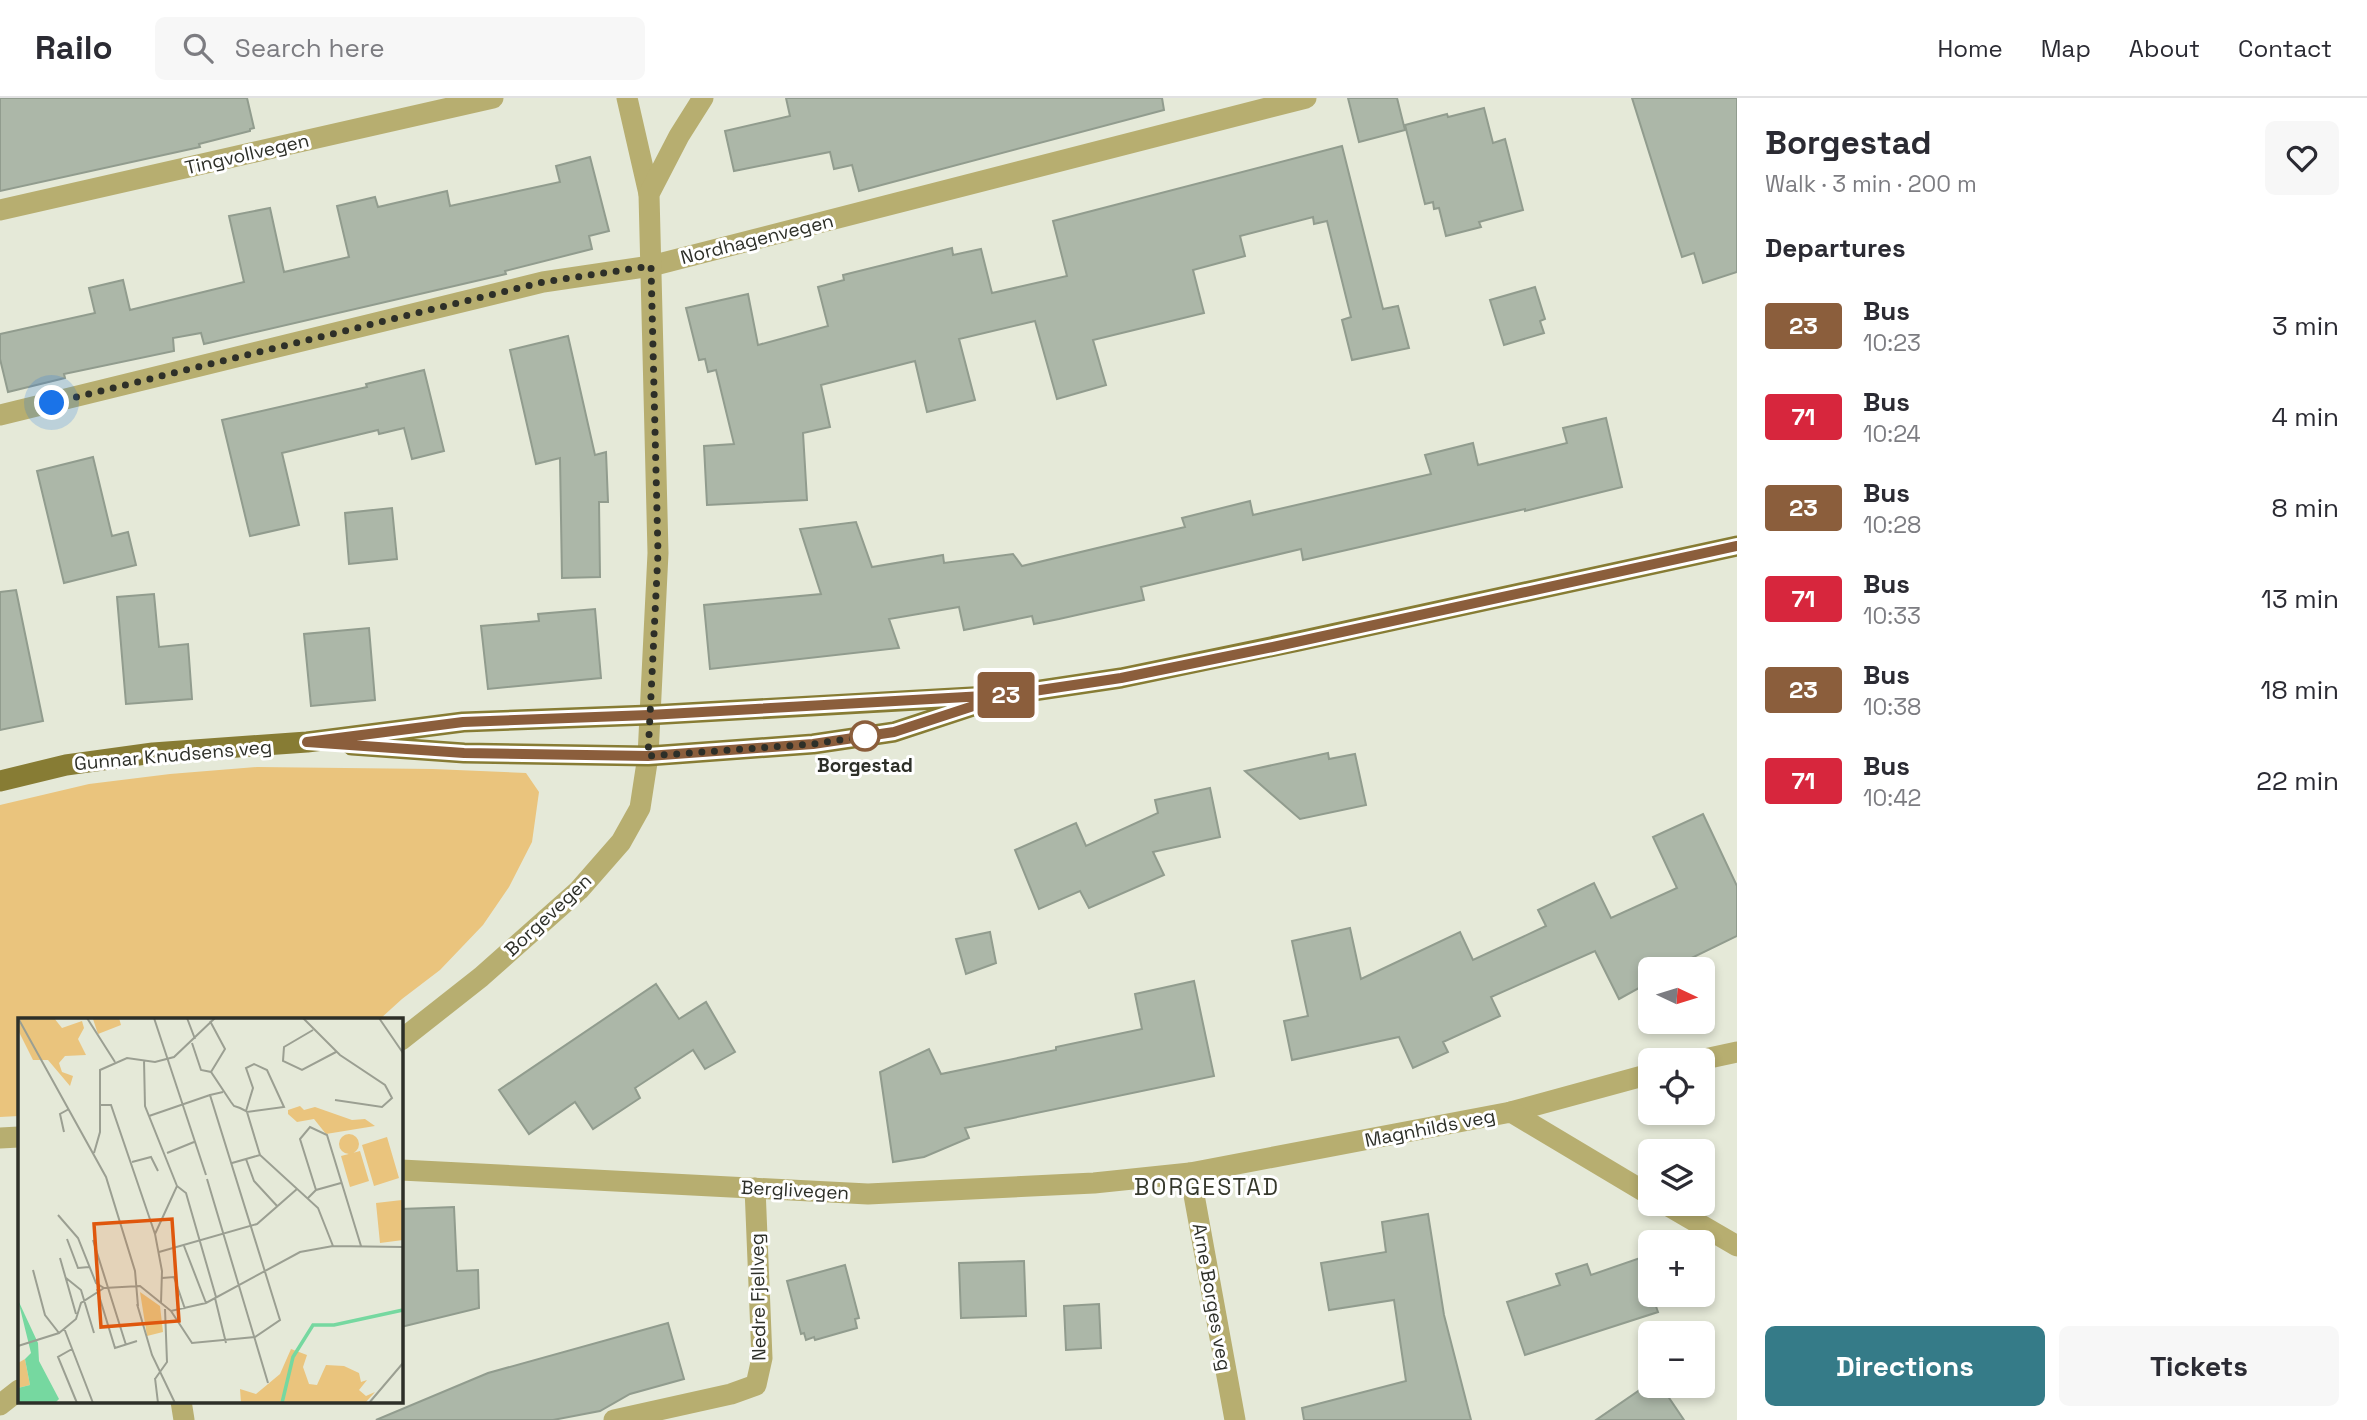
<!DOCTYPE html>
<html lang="en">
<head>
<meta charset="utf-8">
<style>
  body { margin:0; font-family:"Space Grotesk",sans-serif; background:#f7f7f7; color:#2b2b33; height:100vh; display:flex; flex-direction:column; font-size:26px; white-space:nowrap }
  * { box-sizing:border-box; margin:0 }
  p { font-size:23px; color:#7c7c81 }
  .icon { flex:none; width:38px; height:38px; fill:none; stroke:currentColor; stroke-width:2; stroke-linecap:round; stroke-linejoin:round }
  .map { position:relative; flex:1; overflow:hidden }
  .drawer { display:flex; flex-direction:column; background:#fff; width:630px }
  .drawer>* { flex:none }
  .badge { padding:0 14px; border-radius:5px; font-size:24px; line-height:46px }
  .needle { width:46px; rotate:94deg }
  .tools { position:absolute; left:1638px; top:859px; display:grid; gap:14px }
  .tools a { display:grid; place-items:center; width:77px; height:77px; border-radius:10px; background:#fff; box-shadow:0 4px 10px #0003; font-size:35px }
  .you { position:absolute; width:35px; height:35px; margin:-18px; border:5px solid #fff; border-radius:50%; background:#1a73e8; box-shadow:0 0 0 10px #1a73e833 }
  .map>.badge { position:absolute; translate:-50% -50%; box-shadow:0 0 0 4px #fff }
  h2 { padding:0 28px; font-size:26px; line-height:63px }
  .round { display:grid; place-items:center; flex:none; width:74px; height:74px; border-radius:10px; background:#f7f7f7 }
  .headline { display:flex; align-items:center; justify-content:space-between; height:119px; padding:0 28px }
  h1 { font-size:33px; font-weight:700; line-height:52px }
  .button { display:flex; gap:14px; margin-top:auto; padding:14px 28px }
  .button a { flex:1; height:80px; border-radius:10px; background:#357b88; color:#fff; font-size:28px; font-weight:700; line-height:80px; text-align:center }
  .button a+a { background:#f7f7f7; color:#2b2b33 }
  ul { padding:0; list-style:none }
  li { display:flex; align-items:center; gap:21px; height:91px; padding:0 28px }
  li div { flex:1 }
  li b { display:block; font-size:26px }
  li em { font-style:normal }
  li .badge { min-width:77px; font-weight:700; text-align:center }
  header { display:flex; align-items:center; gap:42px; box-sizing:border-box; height:98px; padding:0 35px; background:#fff; border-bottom:2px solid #e1e1e2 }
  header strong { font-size:33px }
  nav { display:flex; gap:38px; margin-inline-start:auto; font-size:24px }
  .search { width:490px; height:63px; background:#f7f7f7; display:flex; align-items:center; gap:18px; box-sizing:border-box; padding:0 24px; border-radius:10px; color:#7c7c81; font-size:26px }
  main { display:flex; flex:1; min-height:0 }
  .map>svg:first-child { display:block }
  .green { fill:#eac47d }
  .building { fill:#acb7a8; stroke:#919c8e; stroke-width:2 }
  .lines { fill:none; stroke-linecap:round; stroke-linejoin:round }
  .minor { stroke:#b7ae70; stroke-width:21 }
  .major { stroke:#877c34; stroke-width:21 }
  .line-casing { stroke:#fff; stroke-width:16 }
  .line { stroke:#8b5e3c; stroke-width:10 }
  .walk { stroke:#2d2f28; stroke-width:7; stroke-dasharray:0 12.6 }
  .stop-dot { fill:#fff; stroke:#8b5e3c; stroke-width:3.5 }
  .labels { text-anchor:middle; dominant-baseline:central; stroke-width:6; stroke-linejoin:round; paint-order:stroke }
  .street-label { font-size:19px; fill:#2d2f28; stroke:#fff }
  .stop-label { font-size:19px; font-weight:bold; fill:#2d2f28; stroke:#fff }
  .quarter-label { font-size:23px; letter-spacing:2px; fill:#36392c; stroke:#fff }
  .inset-river { fill:none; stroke:#76d8a0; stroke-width:3.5 }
  .inset-road { fill:none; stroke:#9b9f92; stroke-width:2 }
  .view { fill:#df570d; fill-opacity:0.15; stroke:#df570d; stroke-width:3.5 }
  .inset-edge { fill:none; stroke:#2d2f28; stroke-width:3.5 }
</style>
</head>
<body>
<header>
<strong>Railo</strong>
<div class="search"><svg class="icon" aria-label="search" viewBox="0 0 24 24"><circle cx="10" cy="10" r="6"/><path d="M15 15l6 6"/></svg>Search here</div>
<nav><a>Home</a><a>Map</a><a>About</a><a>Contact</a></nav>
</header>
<main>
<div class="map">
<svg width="1737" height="1322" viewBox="0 0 1737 1322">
  <rect width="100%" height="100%" fill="#e5e9d8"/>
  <polygon class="green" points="257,669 433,671 526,675 539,694 532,744 509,789 483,827 440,872 402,901 380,921 19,921 19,1018 0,1019 0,707 89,686 170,676"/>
  <g class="building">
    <polygon points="0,0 247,0 254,30 250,31 250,33 199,46 200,49 0,93"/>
    <polygon points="786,0 1162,0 1164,12 859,93 852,67 834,71 830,54 734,73 725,33 790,18"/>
    <polygon points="1348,0 1397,0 1405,32 1359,44"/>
    <polygon points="1632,0 1737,0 1737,174 1703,185 1694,155 1682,159"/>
    <polygon points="1484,10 1493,45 1505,41 1523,112 1479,124 1481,129 1446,138 1439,110 1434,111 1433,104 1425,106 1405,27 1447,16 1448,19"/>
    <polygon points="1342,48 1383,211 1398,208 1409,250 1352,262 1342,222 1351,219 1327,123 1314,126 1313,119 1240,138 1245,158 1193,172 1204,215 1093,242 1106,287 1057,301 1035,223 959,241 975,302 927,314 915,263 821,287 830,329 803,335 807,402 707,407 704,348 734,346 716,272 708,274 705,261 699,262 686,210 748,196 758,247 828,228 818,189 844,182 843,177 952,150 953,157 981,151 992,195 1067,178 1053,123"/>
    <polygon points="590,59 609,133 589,138 592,151 505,173 506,176 204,246 201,235 173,240 174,253 64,276 65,280 8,294 0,261 0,236 95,215 89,190 123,182 130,212 244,184 229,118 270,110 284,174 349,159 337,108 375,99 378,109 447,93 450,108 560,84 556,68"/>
    <polygon points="1535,189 1545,221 1540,223 1544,235 1504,247 1490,202"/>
    <polygon points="568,238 595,357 606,354 608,404 599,404 600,479 562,480 560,360 536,366 510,252"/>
    <polygon points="424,272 444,353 412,361 404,330 379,336 378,332 282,355 299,427 250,438 222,322 367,289 366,286"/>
    <polygon points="1606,320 1622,389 1525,413 1525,411 1303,462 1301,451 1141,489 1144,502 1059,521 1034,526 1032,518 964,532 959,509 889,521 899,550 710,571 704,507 821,496 800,431 856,424 872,469 943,457 944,465 1013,456 1022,468 1185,429 1182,420 1250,403 1253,417 1431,376 1425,357 1473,345 1478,367 1567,345 1563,330"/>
    <polygon points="93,359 112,438 128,434 136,467 64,485 37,373"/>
    <polygon points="392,410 397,461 349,466 345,415"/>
    <polygon points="16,492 43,623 0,632 0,494"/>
    <polygon points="154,496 159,549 188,546 192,601 126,606 117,499"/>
    <polygon points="595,511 601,580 488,591 481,528 539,523 538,516"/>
    <polygon points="369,530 375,602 311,608 304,536"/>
    <polygon points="1328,655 1329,661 1355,656 1366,707 1300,721 1245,673"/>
    <polygon points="1210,690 1220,739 1153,754 1164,777 1089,810 1080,793 1039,811 1015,752 1076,725 1086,748 1158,715 1155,702"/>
    <polygon points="1703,716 1737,788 1737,838 1667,872 1650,872 1650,884 1619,901 1595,853 1491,899 1500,918 1443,944 1448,954 1413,970 1399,939 1292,962 1284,923 1308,918 1292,843 1350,830 1361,881 1460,834 1473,862 1546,828 1538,812 1594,785 1611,820 1677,790 1653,739"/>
    <polygon points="990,834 996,865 966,876 956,841"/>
    <polygon points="1194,883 1214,978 965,1030 969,1040 924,1059 893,1064 880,974 929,951 941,976 1056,952 1056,949 1142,931 1135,896"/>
    <polygon points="656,886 679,921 706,904 735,954 705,971 693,952 635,990 640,1000 593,1031 575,1004 529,1036 499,992"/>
    <polygon points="454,1109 457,1173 478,1172 479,1210 401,1229 401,1111"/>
    <polygon points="1428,1116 1444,1217 1471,1322 1304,1322 1302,1310 1406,1283 1394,1202 1329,1212 1321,1165 1386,1154 1382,1124"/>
    <polygon points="1640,1160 1650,1197 1652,1197 1658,1214 1525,1257 1507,1204 1560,1187 1556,1176 1587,1166 1591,1177"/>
    <polygon points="1024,1163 1026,1218 961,1220 959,1165"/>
    <polygon points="845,1167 859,1220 855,1221 857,1230 815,1242 814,1239 806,1242 804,1235 801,1236 787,1183"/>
    <polygon points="1099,1206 1101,1250 1066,1252 1064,1208"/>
    <polygon points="668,1225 684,1281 630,1296 600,1313 553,1322 376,1322 488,1275"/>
    <polygon points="1650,1285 1650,1288 1661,1288 1684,1322 1596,1322"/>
  </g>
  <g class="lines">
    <g class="minor">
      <polyline points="627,0 649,96"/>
      <polyline points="0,112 493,0"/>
      <polyline points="0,317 543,184 651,168 1306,0"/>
      <polyline points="401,942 481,879 579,792 621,744 640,710 648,658 658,455 649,96 679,38 703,0"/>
      <polyline points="1700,962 1737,954"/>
      <polyline points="1511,1014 1650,976"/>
      <polyline points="0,1040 19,1039"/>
      <polyline points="401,1072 868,1096 1094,1085 1190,1075 1511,1014 1650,1097"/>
      <polyline points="1190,1075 1235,1322"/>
      <polyline points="1665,1106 1737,1148"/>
      <polyline points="181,1303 184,1322"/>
      <polyline points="0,1307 19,1292"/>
      <polyline points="614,1322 731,1296 756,1287 762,1260 755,1090"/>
    </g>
    <g class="major">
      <polyline points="352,647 464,655 648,658 813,646 894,634 982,605"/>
      <polyline points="0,683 66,667 153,655 307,644 463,624 649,617 1007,597 1121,580 1299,543 1737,448"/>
    </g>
  </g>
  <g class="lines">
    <defs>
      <polyline id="line" points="984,598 649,617 463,624 307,644 464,655 648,658 813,646 894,634 1007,597 1121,580 1273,549 1737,448"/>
    </defs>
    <use href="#line" class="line-casing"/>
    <use href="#line" class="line"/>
    <polyline class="walk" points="52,305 543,184 651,168 658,455 648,658 813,646 867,638 865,638"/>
  </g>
  <circle class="stop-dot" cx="865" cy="638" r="14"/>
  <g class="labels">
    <g class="street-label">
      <text transform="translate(247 56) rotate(-13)">Tingvollvegen</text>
      <text transform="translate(757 141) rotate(-14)">Nordhagenvegen</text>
      <text transform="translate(173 657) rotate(-5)">Gunnar Knudsens veg</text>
      <text transform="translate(548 817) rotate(-43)">Borgevegen</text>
      <text transform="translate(1430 1030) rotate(-11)">Magnhilds veg</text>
      <text transform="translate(795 1092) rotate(3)">Berglivegen</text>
      <text transform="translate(758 1199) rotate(-91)">Nedre Fjellveg</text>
      <text transform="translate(1212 1199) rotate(80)">Arne Borges veg</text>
    </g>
    <g class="stop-label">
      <text x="865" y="667">Borgestad</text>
    </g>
    <g class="quarter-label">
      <text x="1207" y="1089">BORGESTAD</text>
    </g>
  </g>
  <g transform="translate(18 920)">
    <rect width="385" height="385" fill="#e5e9d8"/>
    <path d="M0,0h36l8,10 20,-7 2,7 -6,11 8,16 -21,1 -6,7 3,9 11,4 -3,10 -22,-26h-15l-15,-30zM101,0l2,7 -23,9 -5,-15zM282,88l4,4 11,-3 37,13 13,-1 10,7 -49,8 -12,-15 -17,3 -9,-8v-4zM321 126a10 10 0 1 1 20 0a10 10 0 1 1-20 0ZM369,119l12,41 -25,8 -12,-41zM342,133l9,30 -19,6 -9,-31zM384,182l1,40 -23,3 -4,-40zM122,274l20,14 3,26 -16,4zM273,331l16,6 -4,12 6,17 8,1 9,-20 18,1 15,7 2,9 6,-2 -8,10 7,6 9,-4 -10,11h-124l-1,-14 16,5 24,-20zM7,341l5,26 -12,3v-25z" fill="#eac47d"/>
    <path d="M0,282l20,43 1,18 20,38 -4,4h-37v-15l12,-3 -5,-26 6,-6z" fill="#76d8a0"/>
    <path class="inset-river" d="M264,385l11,-46 20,-32h21l69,-15"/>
    <path class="inset-road" d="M0,0l88,159 29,94 3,35M69,0l28,44M136,0l52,157M169,0l8,21M285,0l37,37 45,30 7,13 -10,9 -47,-7M361,0l24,35M192,3l15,28 -14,23M295,12l-29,17 -1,14 19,9 34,-18M174,25l9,27 10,2 20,30 3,4 6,2 6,3 1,1 37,-5 -17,-37 -13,-6 -8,4 7,20 -7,23M126,42l1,46 32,80M81,87h12l44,129M229,94l13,43 58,53 15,38M131,98l61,-21M46,114l-4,-18 9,-5M76,135l6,-21v-62l27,-12 28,4 19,-5 41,-39M149,135l27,-11M228,141l8,22 24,26M114,144l19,-5 7,14M214,145l28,-8M189,161l61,204M298,172l-16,-51 10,-12 17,8 34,111M290,180l8,-8 25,-7M40,197l20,23 18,45 8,5 36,-2 31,25 35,-8 94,-51 33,-6 70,1M49,221l11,29 11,-1M75,222l33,105M166,228l22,57M141,234l98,-28 40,-35M42,240l16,56M15,252l12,45 14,18M48,260l15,12 13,43M144,260l12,-1 11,32M79,271l18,59 22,-7M197,280l11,45M143,285l1,-32 -7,-37 22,-48 9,7 30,104M119,286l15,51 23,48M153,293l21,32 63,-6 25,-17 -70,-225 13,-3M46,310l29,75M0,328l41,-13 17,-14 5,-16 23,-15M54,331l-14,8 19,46M137,360l3,25M137,361l12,-17 -2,-53M351,385l34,-40"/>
    <path class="view" d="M154,201l7,102 -78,6 -7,-103z"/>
    <rect width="385" height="385" class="inset-edge"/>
  </g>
</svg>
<div class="tools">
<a><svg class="needle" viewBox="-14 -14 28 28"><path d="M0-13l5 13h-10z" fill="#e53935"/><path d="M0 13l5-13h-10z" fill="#7c7c81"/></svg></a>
<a><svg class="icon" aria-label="locate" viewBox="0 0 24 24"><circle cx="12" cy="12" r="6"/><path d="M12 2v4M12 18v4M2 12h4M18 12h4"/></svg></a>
<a><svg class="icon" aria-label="layers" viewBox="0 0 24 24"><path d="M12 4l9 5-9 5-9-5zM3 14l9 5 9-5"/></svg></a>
<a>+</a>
<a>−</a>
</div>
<div class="you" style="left:52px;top:305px"></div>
<b class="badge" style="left:1006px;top:597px;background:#8b5e3c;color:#fff">23</b>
</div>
<section class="drawer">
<div class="headline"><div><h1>Borgestad</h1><p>Walk · 3 min · 200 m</p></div><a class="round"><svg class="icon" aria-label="heart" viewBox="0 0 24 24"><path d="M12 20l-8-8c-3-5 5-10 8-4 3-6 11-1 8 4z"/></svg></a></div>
<h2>Departures</h2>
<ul>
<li><span class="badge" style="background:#8b5e3c;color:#fff">23</span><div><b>Bus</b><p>10:23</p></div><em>3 min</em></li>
<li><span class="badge" style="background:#d7263d;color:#fff">71</span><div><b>Bus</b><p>10:24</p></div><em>4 min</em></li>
<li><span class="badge" style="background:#8b5e3c;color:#fff">23</span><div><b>Bus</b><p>10:28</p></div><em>8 min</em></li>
<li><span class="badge" style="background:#d7263d;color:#fff">71</span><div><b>Bus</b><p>10:33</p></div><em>13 min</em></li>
<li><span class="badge" style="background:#8b5e3c;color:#fff">23</span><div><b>Bus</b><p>10:38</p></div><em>18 min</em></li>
<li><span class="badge" style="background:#d7263d;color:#fff">71</span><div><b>Bus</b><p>10:42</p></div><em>22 min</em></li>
</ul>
<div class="button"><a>Directions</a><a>Tickets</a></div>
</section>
</main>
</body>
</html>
